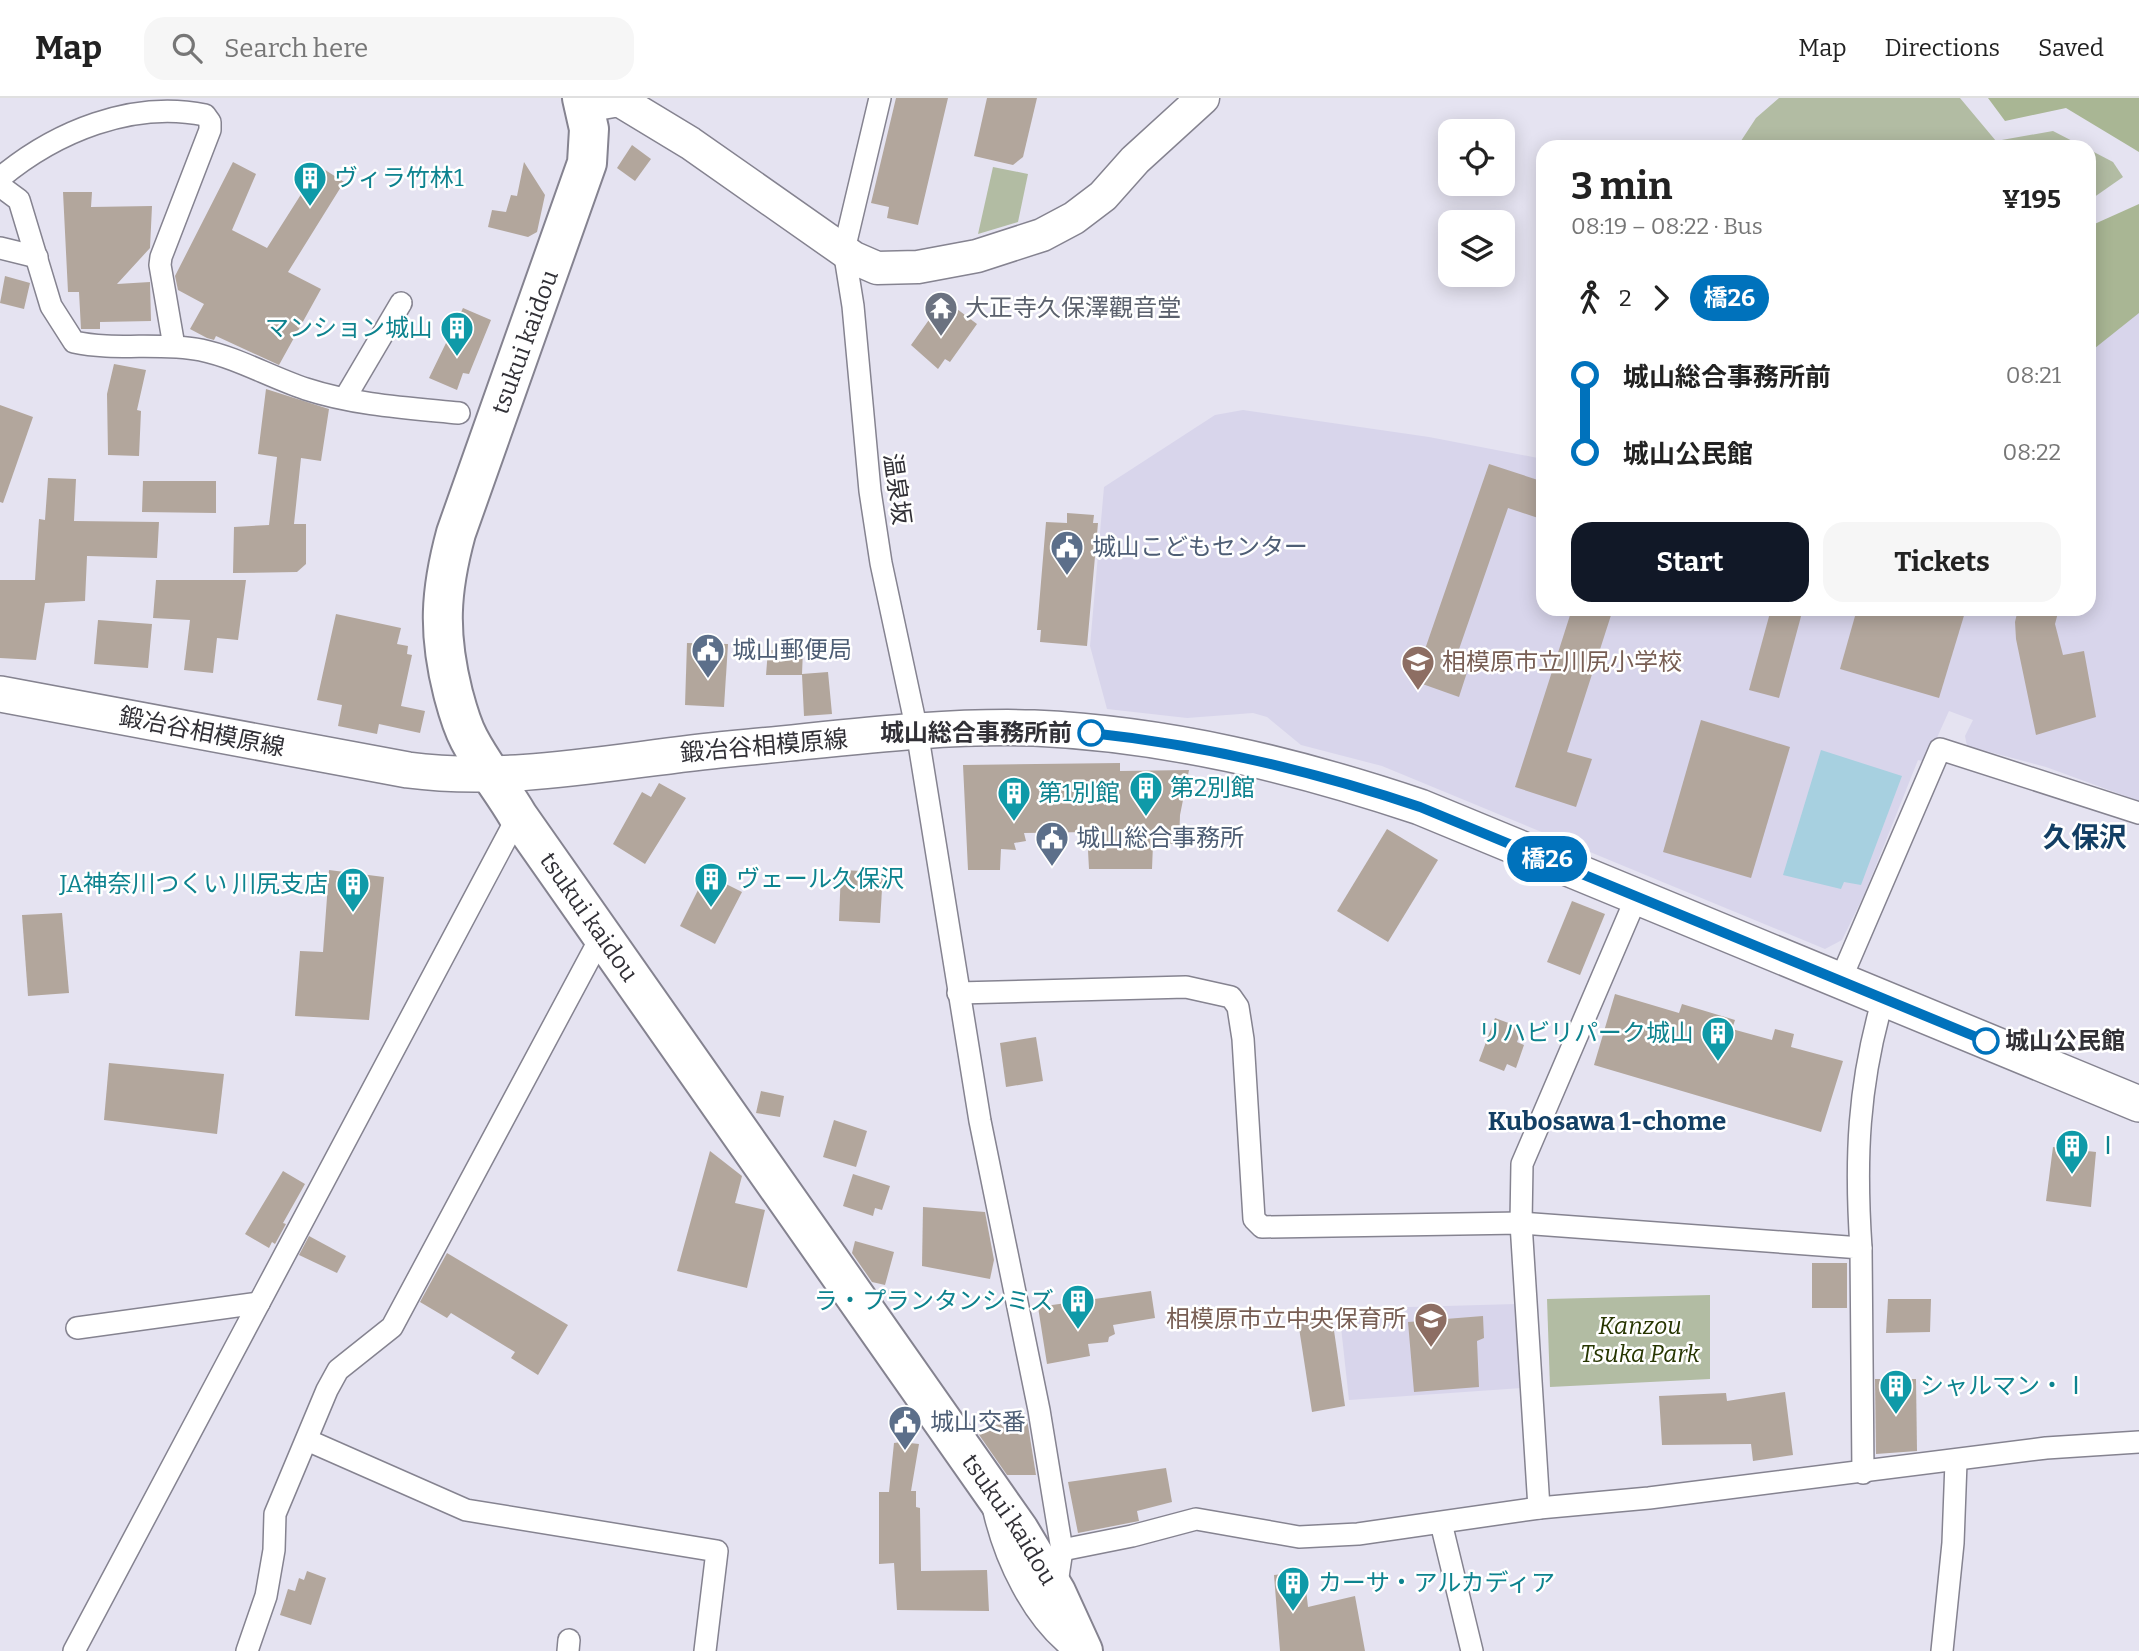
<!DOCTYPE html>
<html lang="en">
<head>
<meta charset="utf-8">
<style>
  body { margin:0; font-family:Bitter,"Noto Sans JP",serif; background:#f6f6f6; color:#222; height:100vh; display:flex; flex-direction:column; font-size:26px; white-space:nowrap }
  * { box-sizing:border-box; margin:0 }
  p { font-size:23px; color:#767676 }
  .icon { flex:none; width:38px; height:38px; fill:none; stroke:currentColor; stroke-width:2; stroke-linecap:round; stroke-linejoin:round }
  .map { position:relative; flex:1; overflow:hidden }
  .sheet { position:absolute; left:1536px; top:42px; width:560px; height:476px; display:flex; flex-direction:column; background:#fff; border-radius:21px; box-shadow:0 4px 18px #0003 }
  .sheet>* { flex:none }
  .badge { padding:0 14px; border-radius:23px; font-size:24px; line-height:46px }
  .tools { position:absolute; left:1438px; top:21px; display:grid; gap:14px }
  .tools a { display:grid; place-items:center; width:77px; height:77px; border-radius:14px; background:#fff; box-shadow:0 4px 18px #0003; font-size:35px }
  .map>.badge { position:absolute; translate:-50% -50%; box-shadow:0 0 0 4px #fff }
  .legs { display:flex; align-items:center; gap:10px; height:77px; padding:0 35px; font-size:23px }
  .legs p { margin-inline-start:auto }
  .head { display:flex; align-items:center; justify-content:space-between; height:119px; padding:0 35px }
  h1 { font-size:38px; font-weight:700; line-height:52px }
  .primary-button { display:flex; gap:14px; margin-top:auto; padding:14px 35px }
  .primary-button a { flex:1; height:80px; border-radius:21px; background:#111827; color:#fff; font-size:28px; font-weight:700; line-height:80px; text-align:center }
  .primary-button a+a { background:#f6f6f6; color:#222 }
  ul { padding:0 35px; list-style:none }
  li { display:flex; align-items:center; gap:24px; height:77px; font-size:26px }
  li i { display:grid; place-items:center; width:10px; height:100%; margin:0 9px; background:currentColor }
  li i::after { content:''; width:18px; height:18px; margin:-9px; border:5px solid; border-radius:50%; background:#fff }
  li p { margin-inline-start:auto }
  li:first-child i { background:linear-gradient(#0000 50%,currentColor 0) }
  li:last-child i { background:linear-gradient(currentColor 50%,#0000 0) }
  header { display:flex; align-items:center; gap:42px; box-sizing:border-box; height:98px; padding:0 35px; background:#fff; border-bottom:2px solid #e0e0e0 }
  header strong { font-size:33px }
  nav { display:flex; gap:38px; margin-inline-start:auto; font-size:24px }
  .search { width:490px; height:63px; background:#f6f6f6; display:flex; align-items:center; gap:18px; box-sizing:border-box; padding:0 24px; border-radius:21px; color:#767676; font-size:26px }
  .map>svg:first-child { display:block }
  .built { fill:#d8d5eb }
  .green { fill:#b2bca3 }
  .forest { fill:#a9b694 }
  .water { fill:#a7d0e0 }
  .building { fill:#b2a69c }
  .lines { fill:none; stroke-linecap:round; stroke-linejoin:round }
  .street-casing { stroke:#858390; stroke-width:24 }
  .secondary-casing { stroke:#858390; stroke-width:35 }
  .primary-casing { stroke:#858390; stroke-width:38 }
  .highway-casing { stroke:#858390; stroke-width:42 }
  .street { stroke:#fff; stroke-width:21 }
  .secondary { stroke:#fff; stroke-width:32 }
  .primary { stroke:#fff; stroke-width:35 }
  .highway { stroke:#fff; stroke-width:38 }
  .line-1-casing { stroke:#fff; stroke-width:16 }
  .line-1 { stroke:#0072bc; stroke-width:10 }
  .stop-1-dot { fill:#fff; stroke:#0072bc; stroke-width:3.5 }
  .labels { text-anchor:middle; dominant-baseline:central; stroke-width:5; stroke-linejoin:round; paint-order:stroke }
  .culture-label { font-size:24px; fill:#0d838f; stroke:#fff; text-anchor:start }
  .worship-label { font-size:24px; fill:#5b616d; stroke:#fff; text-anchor:start }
  .street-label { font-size:24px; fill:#313036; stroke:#fff }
  .service-label { font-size:24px; fill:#4e5e75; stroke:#fff; text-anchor:start }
  .education-label { font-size:24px; fill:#785e54; stroke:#fff; text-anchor:start }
  .stop-label { font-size:24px; font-weight:bold; fill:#313036; stroke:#fff; text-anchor:end }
  .park-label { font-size:24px; font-style:italic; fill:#263500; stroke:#fff }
  .neighbourhood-label { font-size:26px; font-weight:bold; fill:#133f64; stroke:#fff }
  .quarter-label { font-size:28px; font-weight:bold; fill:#133f64; stroke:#fff }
</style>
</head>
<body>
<header>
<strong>Map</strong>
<div class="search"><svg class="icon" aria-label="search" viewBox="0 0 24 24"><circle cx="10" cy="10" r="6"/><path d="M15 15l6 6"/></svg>Search here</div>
<nav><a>Map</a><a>Directions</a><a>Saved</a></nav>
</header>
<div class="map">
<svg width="2139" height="1553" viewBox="0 0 2139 1553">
  <rect width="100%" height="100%" fill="#e5e3f1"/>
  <g class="built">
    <polygon points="2139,178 2139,703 2046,669 1967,648 1965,638 1973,622 1949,613 1926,664 1918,662 1865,795 1842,842 1825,851 1382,668 1301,647 1267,619 1253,615 1187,620 1107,611 1090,548 1104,389 1215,317 1243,312 1429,339 1543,361 1544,511 2090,511 2090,224"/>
    <polygon points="1516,1206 1522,1290 1349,1302 1339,1211"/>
  </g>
  <g class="green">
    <polygon points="1779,0 1960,0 1996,43 2053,33 2084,49 1737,49 1756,20"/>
    <polygon points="2090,52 2113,64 2123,79 2090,102"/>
    <polygon points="993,69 1028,76 1018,124 978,136"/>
    <polygon points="1710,1197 1710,1281 1550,1289 1547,1201"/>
  </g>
  <g class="forest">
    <polygon points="1988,0 2139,0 2139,54 2066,10 2005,23"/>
    <polygon points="2139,106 2139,215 2090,254 2090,128"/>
  </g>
  <polygon class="water" points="1821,652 1902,678 1861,787 1844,784 1841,791 1783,777"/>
  <g class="building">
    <polygon points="896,0 948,0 918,127 887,120 889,109 871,105"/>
    <polygon points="987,0 1037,0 1023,59 1013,67 974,58"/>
    <polygon points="632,47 651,61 635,83 617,70"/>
    <polygon points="233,64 256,76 232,132 267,150 319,68 344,84 288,174 321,191 279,267 216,238 214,242 207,240 190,231 204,206 178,192 175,178"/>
    <polygon points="524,64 545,97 537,134 528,139 488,129 492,112 506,114 511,97 517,98"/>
    <polygon points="63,94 92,94 91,109 152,108 150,150 117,186 150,184 151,223 100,224 100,231 81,231 79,194 68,194"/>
    <polygon points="5,178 30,185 24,211 0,205"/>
    <polygon points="941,205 947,209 949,205 977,226 950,264 945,261 938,271 911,247"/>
    <polygon points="463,210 491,222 469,276 463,275 457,292 429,280"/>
    <polygon points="114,266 146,272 137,312 141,313 139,358 108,357 107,296"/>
    <polygon points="266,291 329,311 321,363 301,360 294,426 306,426 306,466 297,474 233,475 234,429 269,427 277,359 258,356"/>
    <polygon points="0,307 33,319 3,405 0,404"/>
    <polygon points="1489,366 1544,384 1544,422 1508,410 1457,557 1471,562 1459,599 1414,583"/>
    <polygon points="48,380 76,381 74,423 159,424 157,460 87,458 85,503 45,505 36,562 0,560 0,482 35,482 39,421 45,422"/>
    <polygon points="143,383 216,383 216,415 142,414"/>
    <polygon points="1067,415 1094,417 1093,425 1098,425 1087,548 1040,544 1041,532 1037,532 1046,424 1067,425"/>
    <polygon points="156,482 246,482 238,542 217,540 213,575 184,572 190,522 153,520"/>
    <polygon points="1572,511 1613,511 1567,654 1592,661 1576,709 1515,689"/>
    <polygon points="1771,511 1803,511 1779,600 1749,592"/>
    <polygon points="1857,511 1966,511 1939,600 1840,571"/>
    <polygon points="2018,511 2059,511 2055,526 2063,557 2084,553 2096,619 2036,637 2016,541 2015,524"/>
    <polygon points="336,516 401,530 397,546 408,548 407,556 412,557 401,608 425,613 420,635 379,626 377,636 338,628 342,607 317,602"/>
    <polygon points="98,522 152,526 148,570 94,566"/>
    <polygon points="687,545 728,546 724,609 685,607"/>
    <polygon points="768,552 803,552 802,576 828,574 832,616 804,618 802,577 766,577"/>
    <polygon points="1701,622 1790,649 1751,780 1663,754"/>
    <polygon points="1120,665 1120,673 1189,672 1180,717 1179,746 1153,746 1152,771 1089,771 1087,734 1024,735 1026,743 1014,745 1016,752 1001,751 1000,772 968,772 963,667"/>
    <polygon points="659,685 686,700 645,766 613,746 642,694 651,699"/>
    <polygon points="1387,731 1438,762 1388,844 1337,813"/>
    <polygon points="329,772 384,779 369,922 295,918 300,853 323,854"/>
    <polygon points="841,772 883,774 880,825 839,823"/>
    <polygon points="706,776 742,794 715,846 680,828"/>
    <polygon points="1572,803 1605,816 1580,877 1547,864"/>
    <polygon points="62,815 69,895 28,898 22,817"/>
    <polygon points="1615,896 1679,915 1682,906 1735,922 1732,931 1772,942 1775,931 1794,936 1791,949 1843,963 1821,1034 1594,967"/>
    <polygon points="1495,920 1522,930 1517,944 1524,947 1516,970 1507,966 1504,973 1479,963"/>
    <polygon points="1036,939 1043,983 1006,989 1000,945"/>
    <polygon points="109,965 224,976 217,1036 104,1022"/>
    <polygon points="761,993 784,998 780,1019 756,1015"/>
    <polygon points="834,1022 867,1033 856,1069 823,1059"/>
    <polygon points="2053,1049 2096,1054 2091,1109 2046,1103"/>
    <polygon points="710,1053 742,1078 735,1105 765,1112 747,1190 677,1173"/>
    <polygon points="283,1073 305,1086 283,1125 286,1126 275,1146 272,1144 269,1150 245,1136"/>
    <polygon points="853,1076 890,1088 882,1112 875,1110 873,1118 843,1108"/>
    <polygon points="923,1109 985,1114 994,1162 990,1181 922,1168"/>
    <polygon points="309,1138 346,1158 337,1175 299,1157"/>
    <polygon points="855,1143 894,1154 885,1187 872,1184 852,1155"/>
    <polygon points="447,1155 568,1227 538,1277 511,1260 515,1254 451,1215 447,1220 420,1204"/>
    <rect x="1812" y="1165" width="35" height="45"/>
    <polygon points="1151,1193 1155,1220 1113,1227 1115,1236 1109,1239 1108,1244 1088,1246 1090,1258 1047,1266 1038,1209"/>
    <polygon points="1888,1201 1931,1201 1930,1234 1886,1235"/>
    <polygon points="1331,1212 1345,1308 1312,1314 1297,1217"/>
    <polygon points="1483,1218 1484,1240 1477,1243 1479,1289 1414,1294 1408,1224"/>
    <polygon points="1875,1281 1916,1281 1917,1353 1876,1356"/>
    <polygon points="1785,1294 1793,1357 1753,1363 1751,1346 1662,1347 1659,1298 1726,1295 1727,1303"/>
    <polygon points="1027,1321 1036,1377 1007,1377 975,1331"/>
    <polygon points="901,1344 919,1346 911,1393 916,1393 916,1409 920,1410 921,1473 987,1472 989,1513 897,1512 894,1465 879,1466 879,1394 889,1394 894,1345"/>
    <polygon points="1166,1370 1172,1404 1137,1413 1139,1423 1078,1435 1068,1384"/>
    <polygon points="307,1473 326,1480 311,1527 280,1517 288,1491 295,1493 299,1480 304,1482"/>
    <polygon points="1304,1474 1308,1509 1355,1498 1365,1553 1280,1553 1274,1477"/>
  </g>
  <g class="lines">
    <defs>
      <g id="street">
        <polyline points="880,0 844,152 853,208 870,393 881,465 917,633 980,1023 1039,1312 1062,1452 1056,1492"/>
        <path d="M0,80c55,-46 132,-78 205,-63l5,7v8l-49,127 -1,8 14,81"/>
        <path d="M0,88l19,14 32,106 23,36c41,9 85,0 127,8 37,8 69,27 105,39 49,16 102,19 153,24"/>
        <polyline points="0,150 37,159"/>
        <polyline points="345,300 401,205"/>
        <polyline points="1840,883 1940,651 2139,715"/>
        <polyline points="958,895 1186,889 1231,899 1238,909 1243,941 1254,1121 1262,1129 1521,1125 1861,1150 1863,1375"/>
        <path d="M1861,1150c-6,-89 -3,-163 22,-249"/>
        <polyline points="77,1230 259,1205"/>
        <polyline points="307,1342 466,1412 717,1453 705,1553"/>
        <polyline points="1539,1410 1521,1125 1522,1066 1637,798"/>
        <path d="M994,1413c11,48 38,106 78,137"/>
        <polyline points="1441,1425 1472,1553"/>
        <polyline points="1062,1452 1132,1438 1196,1421 1299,1439 1358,1436 1539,1410 1649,1400 2046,1350 2139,1344"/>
        <polyline points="74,1553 518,718"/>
        <polyline points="247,1553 266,1498 274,1452 275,1416 327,1292 338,1272 392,1229 602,837"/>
        <polyline points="568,1553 569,1542"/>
        <polyline points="1942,1553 1953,1445 1956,1364"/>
      </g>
      <polyline id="secondary" points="585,8 619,2 690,45 854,160 877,170 918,169 977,158 1042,137 1074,120 1103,98 1135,62 1203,0"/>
      <path id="primary" d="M0,596l408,76c106,14 215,-11 321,-21 101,-9 203,-24 305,-21 133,6 261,37 386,79l719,297"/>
      <g id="highway">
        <path id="s1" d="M582,0l7,31 -2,34 -131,370c-16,59 -18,100 -3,160 4,15 8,31 16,46 14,27 34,51 49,77l501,714 37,62 27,59"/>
      </g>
    </defs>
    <use href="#street" class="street-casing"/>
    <use href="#secondary" class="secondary-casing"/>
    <use href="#primary" class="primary-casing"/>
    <use href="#highway" class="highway-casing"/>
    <use href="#street" class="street"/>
    <use href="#secondary" class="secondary"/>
    <use href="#primary" class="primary"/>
    <use href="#highway" class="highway"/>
  </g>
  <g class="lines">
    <defs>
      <path id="line-1" d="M1091,635c113,12 222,38 329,74l566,234"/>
    </defs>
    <use href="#line-1" class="line-1-casing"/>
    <use href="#line-1" class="line-1"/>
  </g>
  <defs>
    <symbol id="building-pin" viewBox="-11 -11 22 30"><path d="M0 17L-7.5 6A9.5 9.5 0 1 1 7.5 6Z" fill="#0f9aa8" stroke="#fff"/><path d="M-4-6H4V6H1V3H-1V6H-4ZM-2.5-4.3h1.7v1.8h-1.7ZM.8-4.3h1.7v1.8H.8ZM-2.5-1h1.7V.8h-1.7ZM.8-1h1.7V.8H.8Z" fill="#fff"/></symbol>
    <symbol id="temple-pin" viewBox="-11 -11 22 30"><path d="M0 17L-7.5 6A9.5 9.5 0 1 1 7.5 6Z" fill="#6b7280" stroke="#fff"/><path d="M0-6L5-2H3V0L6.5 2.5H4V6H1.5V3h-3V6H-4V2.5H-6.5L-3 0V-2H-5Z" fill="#fff"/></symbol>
    <symbol id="civic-pin" viewBox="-11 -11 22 30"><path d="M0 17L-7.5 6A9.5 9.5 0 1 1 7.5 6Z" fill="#5c6f8a" stroke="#fff"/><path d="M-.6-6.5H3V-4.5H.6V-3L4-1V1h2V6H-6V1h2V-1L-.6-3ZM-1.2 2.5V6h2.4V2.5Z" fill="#fff"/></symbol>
    <symbol id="school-pin" viewBox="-11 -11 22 30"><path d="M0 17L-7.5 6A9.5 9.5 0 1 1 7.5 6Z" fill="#8d6e63" stroke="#fff"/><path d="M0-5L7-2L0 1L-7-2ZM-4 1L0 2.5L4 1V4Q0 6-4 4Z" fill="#fff"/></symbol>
  </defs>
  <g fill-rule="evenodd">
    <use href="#building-pin" x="291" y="61" width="38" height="52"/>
    <use href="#temple-pin" x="922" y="191" width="38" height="52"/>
    <use href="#building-pin" x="438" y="211" width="38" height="52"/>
    <use href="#civic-pin" x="1048" y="430" width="38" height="52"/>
    <use href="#civic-pin" x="689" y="533" width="38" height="52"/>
    <use href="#school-pin" x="1399" y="545" width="38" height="52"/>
    <use href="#building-pin" x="1127" y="671" width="38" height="52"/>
    <use href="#building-pin" x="995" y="676" width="38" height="52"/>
    <use href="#civic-pin" x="1033" y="721" width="38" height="52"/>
    <use href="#building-pin" x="692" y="762" width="38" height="52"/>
    <use href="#building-pin" x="334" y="767" width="38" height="52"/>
    <use href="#building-pin" x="1699" y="916" width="38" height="52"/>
    <use href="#building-pin" x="2053" y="1029" width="38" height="52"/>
    <use href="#building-pin" x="1059" y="1184" width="38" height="52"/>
    <use href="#school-pin" x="1412" y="1202" width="38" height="52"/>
    <use href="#building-pin" x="1877" y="1269" width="38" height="52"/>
    <use href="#civic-pin" x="886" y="1305" width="38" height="52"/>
    <use href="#building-pin" x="1274" y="1466" width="38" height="52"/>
  </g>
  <g class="stop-1-dot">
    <circle cx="1091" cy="635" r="12"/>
    <circle cx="1986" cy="943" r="12"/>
  </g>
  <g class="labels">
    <g class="culture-label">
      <text x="334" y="80">ヴィラ竹林1</text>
      <text x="433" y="230" text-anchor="end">マンション城山</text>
      <text x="1170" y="690">第2別館</text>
      <text x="1038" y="695">第1別館</text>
      <text x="736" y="781">ヴェール久保沢</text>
      <text x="328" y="786" text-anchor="end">JA神奈川つくい 川尻支店</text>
      <text x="1694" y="935" text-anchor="end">リハビリパーク城山</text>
      <text x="2096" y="1048">Ⅰ</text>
      <text x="1054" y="1203" text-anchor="end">ラ・プランタンシミズ</text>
      <text x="1920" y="1288">シャルマン・Ⅰ</text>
      <text x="1318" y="1485">カーサ・アルカディア</text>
    </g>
    <g class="worship-label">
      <text x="965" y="210">大正寺久保澤觀音堂</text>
    </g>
    <g class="street-label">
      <text transform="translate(525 244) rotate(-70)">tsukui kaidou</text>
      <text transform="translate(897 391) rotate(82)">温泉坂</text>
      <text transform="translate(202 634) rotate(11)">鍛冶谷相模原線</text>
      <text transform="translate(764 648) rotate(-5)">鍛冶谷相模原線</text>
      <text stroke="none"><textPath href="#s1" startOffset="884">tsukui kaidou</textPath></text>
      <text stroke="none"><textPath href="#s1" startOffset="1619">tsukui kaidou</textPath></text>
    </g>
    <g class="service-label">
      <text x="1092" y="449">城山こどもセンター</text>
      <text x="732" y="552">城山郵便局</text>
      <text x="1076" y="740">城山総合事務所</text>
      <text x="930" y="1324">城山交番</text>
    </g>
    <g class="education-label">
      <text x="1442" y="564">相模原市立川尻小学校</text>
      <text x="1406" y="1221" text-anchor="end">相模原市立中央保育所</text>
    </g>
    <g class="stop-label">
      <text x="1072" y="635">城山総合事務所前</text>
      <text x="2005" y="943" text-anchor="start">城山公民館</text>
    </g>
    <g class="park-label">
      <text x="1640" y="1228">Kanzou<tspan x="1640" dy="28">Tsuka Park</tspan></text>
    </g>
    <g class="neighbourhood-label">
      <text x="1607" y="1023">Kubosawa 1-chome</text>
    </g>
    <g class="quarter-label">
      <text x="2085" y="739">久保沢</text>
    </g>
  </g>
</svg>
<div class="tools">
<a><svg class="icon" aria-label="locate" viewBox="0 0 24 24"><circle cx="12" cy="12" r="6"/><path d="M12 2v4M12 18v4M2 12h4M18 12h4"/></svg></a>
<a><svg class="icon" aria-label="layers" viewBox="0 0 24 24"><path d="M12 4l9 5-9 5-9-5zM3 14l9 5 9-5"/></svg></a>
</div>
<b class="badge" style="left:1547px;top:761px;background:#0072bc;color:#fff">橋26</b>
<section class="sheet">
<div class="head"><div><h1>3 min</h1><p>08:19 – 08:22 · Bus</p></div><b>¥195</b></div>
<div class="legs"><svg class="icon" aria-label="walk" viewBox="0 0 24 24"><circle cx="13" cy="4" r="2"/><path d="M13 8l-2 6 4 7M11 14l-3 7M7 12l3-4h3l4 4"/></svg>2<svg class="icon" aria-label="forward" viewBox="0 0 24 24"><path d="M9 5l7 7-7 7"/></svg><b class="badge" style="background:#0072bc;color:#fff">橋26</b></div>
<ul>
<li><i style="color:#0072bc"></i><b>城山総合事務所前</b><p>08:21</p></li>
<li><i style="color:#0072bc"></i><b>城山公民館</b><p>08:22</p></li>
</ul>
<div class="primary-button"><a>Start</a><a>Tickets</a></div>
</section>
</div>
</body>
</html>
